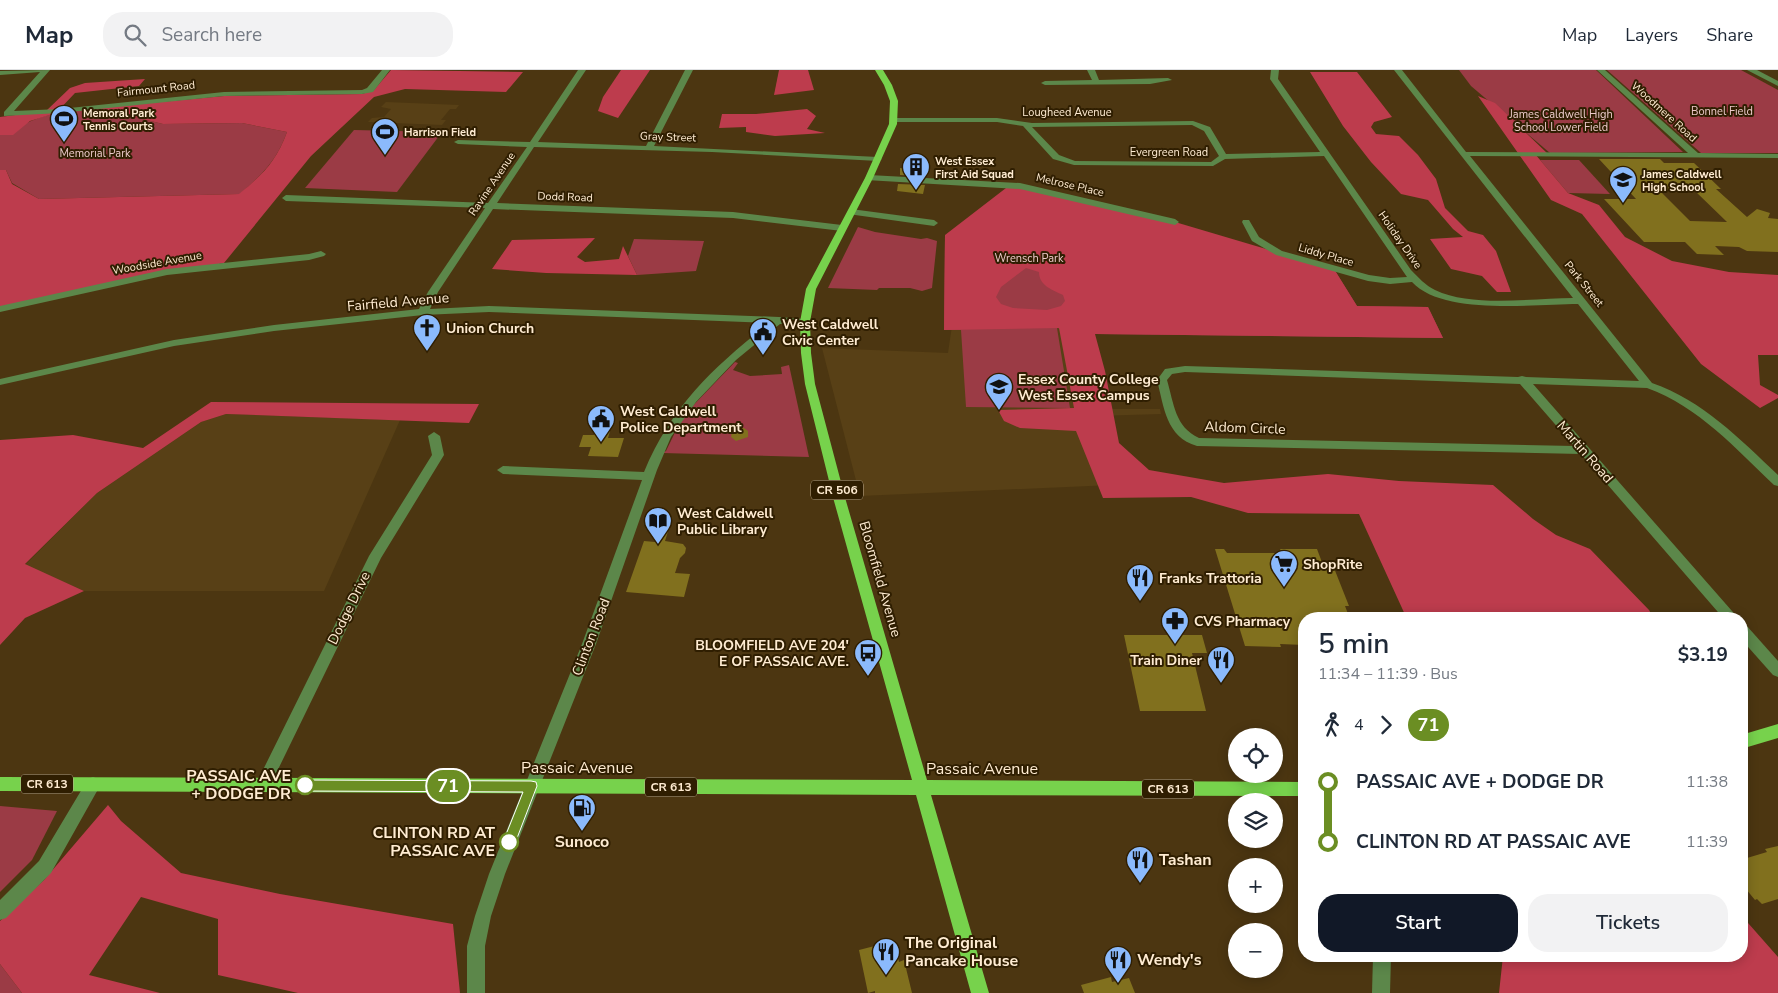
<!DOCTYPE html>
<html lang="en">
<head>
<meta charset="utf-8">
<style>
  body { margin:0; font-family:"Nunito Sans",sans-serif; background:#f2f2f3; color:#1f2937; height:100vh; display:flex; flex-direction:column; font-size:19px; white-space:nowrap }
  * { box-sizing:border-box; margin:0 }
  p { font-size:16px; color:#747a83 }
  .icon { flex:none; width:28px; height:28px; fill:none; stroke:currentColor; stroke-width:2; stroke-linecap:round; stroke-linejoin:round }
  .map { position:relative; flex:1; overflow:hidden }
  .details { position:absolute; left:1298px; top:542px; width:450px; height:350px; display:flex; flex-direction:column; background:#fff; border-radius:20px; box-shadow:0 2px 12px #0003 }
  .details>* { flex:none }
  .badge { padding:0 10px; border-radius:16px; font-size:18px; line-height:32px }
  .tools { position:absolute; left:1228px; top:658px; display:grid; gap:10px }
  .tools a { display:grid; place-items:center; width:55px; height:55px; border-radius:50%; background:#fff; box-shadow:0 2px 12px #0003; font-size:25px }
  .map>.badge { position:absolute; translate:-50% -50%; box-shadow:0 0 0 2px #fff }
  .legs { display:flex; align-items:center; gap:8px; height:55px; padding:0 20px; font-size:16px }
  .legs p { margin-inline-start:auto }
  .head { display:flex; align-items:center; justify-content:space-between; height:85px; padding:0 20px }
  h1 { font-size:28px; font-weight:600; line-height:38px }
  .cta { display:flex; gap:10px; margin-top:auto; padding:10px 20px }
  .cta a { flex:1; height:58px; border-radius:20px; background:#111827; color:#fff; font-size:20px; font-weight:600; line-height:58px; text-align:center }
  .cta a+a { background:#f2f2f3; color:#1f2937 }
  ul { padding:0 20px; list-style:none }
  li { display:flex; align-items:center; gap:18px; height:60px; font-size:19px }
  li i { display:grid; place-items:center; width:8px; height:100%; margin:0 6px; background:currentColor }
  li i::after { content:''; width:12px; height:12px; margin:-6px; border:4px solid; border-radius:50%; background:#fff }
  li p { margin-inline-start:auto }
  li:first-child i { background:linear-gradient(#0000 50%,currentColor 0) }
  li:last-child i { background:linear-gradient(currentColor 50%,#0000 0) }
  header { display:flex; align-items:center; gap:30px; box-sizing:border-box; height:70px; padding:0 25px; background:#fff; border-bottom:1px solid #e0e1e3 }
  header strong { font-size:24px }
  nav { display:flex; gap:28px; margin-inline-start:auto; font-size:18px }
  .search { width:350px; height:45px; background:#f2f2f3; display:flex; align-items:center; gap:12px; box-sizing:border-box; padding:0 18px; border-radius:20px; color:#747a83; font-size:19px }
  .map>svg:first-child { display:block }
  .built { fill:#584016 }
  .green { fill:#9b3b45 }
  .forest { fill:#bd3c4d; fill-rule:evenodd }
  .building { fill:#81701e; fill-rule:evenodd }
  .lines { fill:none; stroke-linecap:round; stroke-linejoin:round }
  .minor { fill:#5c874a; fill-rule:evenodd }
  .major { fill:#77d24c; fill-rule:evenodd }
  .line-1 { fill:#6b8e23; stroke:#fff }
  .stop-1-dot { fill:#fff; stroke:#6b8e23; stroke-width:2.5 }
  .labels { text-anchor:middle; dominant-baseline:central; stroke-width:4; stroke-linejoin:round; paint-order:stroke }
  .far-street-label { font-size:11px; fill:#ffecd2; stroke:#2f1e01 }
  .far-park-label { font-size:11px; fill:#eccaca; stroke:#2f1e01 }
  .far-poi-label { font-size:11px; font-weight:bold; fill:#ffecd2; stroke:#2f1e01; text-anchor:start }
  .shield { fill:#2f1e01; stroke:#c1ae93; stroke-width:1 }
  .shield-label { font-size:12px; font-weight:bold; fill:#ffecd2 }
  .street-label { font-size:14px; fill:#ffecd2; stroke:#2f1e01 }
  .poi-label { font-size:14px; font-weight:bold; fill:#ffecd2; stroke:#2f1e01; text-anchor:start }
  .near-street-label { font-size:16px; fill:#ffecd2; stroke:#2f1e01 }
  .near-stop-label { font-size:16px; font-weight:bold; fill:#ffecd2; stroke:#2f1e01; text-anchor:end }
  .near-poi-label { font-size:16px; font-weight:bold; fill:#ffecd2; stroke:#2f1e01; text-anchor:start }
</style>
</head>
<body>
<header>
<strong>Map</strong>
<div class="search"><svg class="icon" aria-label="search" viewBox="0 0 24 24"><circle cx="10" cy="10" r="6"/><path d="M15 15l6 6"/></svg>Search here</div>
<nav><a>Map</a><a>Layers</a><a>Share</a></nav>
</header>
<div class="map">
<svg width="1778" height="923" viewBox="0 0 1778 923">
  <rect width="100%" height="100%" fill="#4c3611"/>
  <g class="built">
    <polygon points="386,32 459,35 456,39 450,39 441,50 446,50 442,55 368,52 372,48 384,47 391,39 381,37"/>
    <polygon points="1078,255 1091,339 1160,339 1161,344 1095,346 1112,415 860,426 822,278 948,283 952,256"/>
    <polygon points="226,344 400,350 324,521 84,521 25,495 97,423 201,352"/>
  </g>
  <g class="green">
    <polygon points="1459,0 1596,0 1683,82 1550,83 1471,16"/>
    <polygon points="1607,0 1741,0 1778,20 1778,83 1701,83"/>
    <path d="M97,38l66,16 79,-1 45,9c-11,30 -24,41 -47,62l-201,5 -27,-16 -6,-13h-6v-35c20,-1 16,-8 31,-14 20,-9 44,-10 66,-13z"/>
    <polygon points="354,60 442,62 397,122 305,118"/>
    <polygon points="1540,90 1579,90 1610,124 1568,123"/>
    <polygon points="858,157 875,162 921,169 927,168 937,171 932,218 922,221 910,218 879,218 877,220 828,218"/>
    <polygon points="945,165 1334,199 1357,236 1428,237 1443,268 1094,264 1057,258 1070,338 966,337 961,260 944,260"/>
    <polygon points="634,169 704,171 696,201 637,205 628,186"/>
    <polygon points="735,292 738,293 733,300 750,306 782,304 781,297 789,295 809,387 662,383 666,381 683,346"/>
    <polygon points="0,736 57,741 32,790 0,822"/>
    <polygon points="0,894 22,923 0,923"/>
  </g>
  <g class="forest">
    <path d="M391,0l132,2 -17,20 -101,-3 -31,8 -63,59 -87,107 -224,44v-137h6l6,14 27,15 200,-5c24,-20 37,-32 48,-62l-45,-9 -79,1 -66,-16 127,-12 138,-2 12,-4z"/>
    <polygon points="621,0 650,0 618,48 598,41 603,27"/>
    <polygon points="779,0 808,0 814,20 774,25"/>
    <polygon points="1310,2 1357,2 1392,47 1374,52 1371,57 1376,64 1399,66 1418,85 1436,109 1445,138 1468,161 1483,165 1496,181 1511,222 1497,222 1482,206 1451,199 1430,169 1463,167 1453,159 1428,130 1401,124 1371,92 1343,56"/>
    <polygon points="145,9 139,16 75,23 56,43 30,51 13,65 0,65 0,47 46,41 70,18 85,13"/>
    <polygon points="1478,26 1495,33 1548,84 1535,84 1568,123 1599,135 1625,167 1672,191 1729,202 1778,205 1778,285 1758,285 1760,315 1778,325 1778,328 1760,338 1701,294 1582,144 1551,130"/>
    <polygon points="807,39 816,46 807,59 825,63 775,66 746,62 746,57 719,58 722,44 756,44"/>
    <path d="M1030,117l145,35 159,47 23,37 71,1 15,31 -348,-4 10,37 14,72 30,27 75,13 104,-9 71,7 94,4 40,34 23,16 34,14 59,61 5,9h-247l-48,-105 -111,-1 -57,-16 -88,1 -27,-67 -56,-3 -16,-7 -6,-11 76,-2 -15,-80 -115,2 1,-95 61,-47zM1026,198l13,4c0,14 14,18 24,23l2,6 -4,5 -14,4 -34,-2 -12,-4 -5,-7 5,-10z"/>
    <polygon points="595,168 577,187 585,192 619,189 623,176 637,205 546,203 492,199 512,170"/>
    <polygon points="211,332 479,334 469,353 226,344 201,352 97,423 25,494 84,521 25,548 0,575 0,370 73,365 143,378"/>
    <polygon points="108,735 121,751 181,803 280,824 453,854 460,923 298,923 218,905 218,849 141,827 89,905 160,923 22,923 0,894 0,851 44,810"/>
    <polygon points="1741,845 1778,887 1778,923 1499,923 1503,886 1741,886"/>
  </g>
  <g class="building">
    <path d="M1599,89h61l4,4h30l27,26h-5l31,28 10,-8 13,4 -2,5 10,1v33l-31,-1 -8,-4 -24,-1 9,9 -27,-1 -12,-12h-41l-40,-43h32zM1659,120h35l33,32 -37,-1z"/>
    <polygon points="900,98 929,100 927,106 900,105"/>
    <polygon points="898,114 925,115 923,124 897,121"/>
    <polygon points="738,358 744,358 748,361 748,367 736,371 731,367 732,362"/>
    <polygon points="595,360 610,361 608,368 624,368 618,387 588,386 591,377 579,377 583,365 594,365"/>
    <polygon points="670,455 665,471 683,474 686,478 685,483 680,488 675,503 690,504 684,527 626,522 644,471 655,472"/>
    <polygon points="1215,479 1224,479 1227,483 1282,483 1280,479 1317,479 1323,495 1329,495 1330,498 1334,498 1349,536 1345,536 1350,549 1304,549 1304,575 1280,574 1281,577 1245,576"/>
    <polygon points="1124,565 1202,565 1207,583 1192,583 1206,641 1140,641"/>
    <polygon points="1778,776 1778,829 1762,834 1757,829 1755,830 1741,813 1741,782 1747,788 1767,782 1765,779"/>
    <polygon points="894,871 899,892 904,890 912,923 875,923 875,921 868,923 859,880"/>
    <polygon points="1111,907 1112,912 1129,908 1135,923 1084,923 1081,915"/>
  </g>
  <g class="lines">
    <g class="minor">
      <polygon points="50,0 14,41 60,39 224,22 362,20 367,18 382,0 390,0 373,22 362,24 224,26 60,43 4,46 4,42 40,2 0,5 0,1"/>
      <path d="M578,0h8l-48,72 108,4 39,-76h8l-39,76 224,11 4,2 -4,2 -166,-9 -178,-5 -37,56 236,9 109,13 5,3 -5,3 -109,-13 -240,-9 -55,83 -8,17 59,-3 290,11 26,2 5,3 -5,3 -25,-1 -44,36 -40,42 -25,35 -14,33 -61,174 -91,230 -14,42 -6,30v47h-18v-47l8,-30 14,-42 93,-230 60,-164 -139,-6 -6,-4 6,-4 141,6c28,-67 70,-105 125,-149l-280,-11 -66,3 -149,16 -100,15 -174,39v-6l174,-39 100,-15 145,-16 9,-17 57,-84 -199,-7 -4,-3 4,-3 202,8 39,-56 -69,-3 -4,-2 4,-2 72,2z"/>
      <polygon points="1087,0 1095,0 1099,10 1168,8 1172,10 1150,14 1045,15 1041,13 1045,11 1092,10"/>
      <path d="M1271,0h8l-1,9 133,191c8,8 14,15 24,20 38,18 97,8 138,8l-179,-228h8l64,82 222,1 -91,-83h8l93,83 80,1v4l-308,-2 182,227c51,18 87,55 126,92v11l-4,-1c-39,-37 -75,-78 -127,-97l-114,-4 206,235h-15l-143,-165 -384,-8c-31,-9 -33,-39 -40,-66l8,-11 20,-3 333,11 4,-1 4,1 113,4 -61,-77c-43,0 -135,12 -166,-22l-22,2 -22,-3 -92,-26 -24,-14 -10,-19 1,-2h6l10,17 23,14 87,24 21,3 17,-1 -83,-121 -99,3 -12,7 -139,-1 -21,-6 -30,-33 -26,-4h-103l-4,-2 4,-2h103l35,5 161,-2 17,6 16,27 94,-2 -50,-73zM1192,55l12,6 15,25 -8,6 -136,-1 -16,-6 -27,-28zM1185,302l335,12 54,62 -375,-8c-24,-11 -25,-34 -32,-58l5,-6z"/>
      <polygon points="1747,0 1757,0 1778,11 1778,16"/>
      <polygon points="869,105 1020,113 1175,149 1179,152 1175,155 1020,119 866,110 865,108"/>
      <polygon points="851,139 934,150 938,153 934,156 848,144 848,140"/>
      <polygon points="321,181 326,184 324,186 309,190 167,205 0,242 0,236 167,199 309,184"/>
      <polygon points="434,362 440,366 444,385 381,488 268,720 263,722 258,720 255,715 258,710 369,486 432,385 428,366"/>
      <polygon points="1741,554 1746,555 1778,591 1778,607 1773,605 1741,569"/>
      <polygon points="93,707 98,709 101,714 51,803 6,848 0,850 0,830 39,791 88,709"/>
      <polygon points="1373,886 1391,886 1390,923 1372,923"/>
    </g>
    <g class="major">
      <polygon points="875,0 883,0 892,15 898,31 897,54 873,108 816,219 810,252 811,283 815,314 846,431 927,710 1304,712 1304,726 931,725 989,923 971,923 916,725 0,721 0,707 912,710 834,431 805,314 801,283 800,252 806,219 865,108 889,54 890,31 884,15"/>
      <polygon points="1778,654 1778,668 1741,679 1741,665"/>
    </g>
  </g>
  <polygon class="line-1" points="305,710 531,711 536,712 537,716 514,776 509,778 505,776 503,772 523,722 305,721 300,719 299,715 300,711"/>
  <defs>
    <symbol id="stadium-pin" viewBox="-11 -11 22 30"><path d="M0 17L-7.5 6A9.5 9.5 0 1 1 7.5 6Z" fill="#8bbafc" stroke="#2f1e01"/><path d="M0-5a6.5 5 0 1 0 0 10a6.5 5 0 1 0 0-10ZM-3.5-1.8h7v3.6h-7Z" fill="#111"/></symbol>
    <symbol id="building-pin" viewBox="-11 -11 22 30"><path d="M0 17L-7.5 6A9.5 9.5 0 1 1 7.5 6Z" fill="#8bbafc" stroke="#2f1e01"/><path d="M-4-6H4V6H1V3H-1V6H-4ZM-2.5-4.3h1.7v1.8h-1.7ZM.8-4.3h1.7v1.8H.8ZM-2.5-1h1.7V.8h-1.7ZM.8-1h1.7V.8H.8Z" fill="#111"/></symbol>
    <symbol id="school-pin" viewBox="-11 -11 22 30"><path d="M0 17L-7.5 6A9.5 9.5 0 1 1 7.5 6Z" fill="#8bbafc" stroke="#2f1e01"/><path d="M0-5L7-2L0 1L-7-2ZM-4 1L0 2.5L4 1V4Q0 6-4 4Z" fill="#111"/></symbol>
    <symbol id="church-pin" viewBox="-11 -11 22 30"><path d="M0 17L-7.5 6A9.5 9.5 0 1 1 7.5 6Z" fill="#8bbafc" stroke="#2f1e01"/><path d="M-1.2-6h2.4v3.5h3.3v2.4h-3.3V6h-2.4V-.1h-3.3v-2.4h3.3Z" fill="#111"/></symbol>
    <symbol id="civic-pin" viewBox="-11 -11 22 30"><path d="M0 17L-7.5 6A9.5 9.5 0 1 1 7.5 6Z" fill="#8bbafc" stroke="#2f1e01"/><path d="M-.6-6.5H3V-4.5H.6V-3L4-1V1h2V6H-6V1h2V-1L-.6-3ZM-1.2 2.5V6h2.4V2.5Z" fill="#111"/></symbol>
    <symbol id="university-pin" viewBox="-11 -11 22 30"><path d="M0 17L-7.5 6A9.5 9.5 0 1 1 7.5 6Z" fill="#8bbafc" stroke="#2f1e01"/><path d="M0-5L7-2L0 1L-7-2ZM-4 1L0 2.5L4 1V4Q0 6-4 4Z" fill="#111"/></symbol>
    <symbol id="library-pin" viewBox="-11 -11 22 30"><path d="M0 17L-7.5 6A9.5 9.5 0 1 1 7.5 6Z" fill="#8bbafc" stroke="#2f1e01"/><path d="M-6-4Q-3-5.5-.7-3.5V5Q-3 3-6 4ZM6-4Q3-5.5 .7-3.5V5Q3 3 6 4Z" fill="#111"/></symbol>
    <symbol id="supermarket-pin" viewBox="-11 -11 22 30"><path d="M0 17L-7.5 6A9.5 9.5 0 1 1 7.5 6Z" fill="#8bbafc" stroke="#2f1e01"/><path d="M-6-5.5h2.5l.6 2H6L4.5 2H-2.5L-4.4-4H-6ZM-1.5 3.2a1.3 1.3 0 1 0 .1 0ZM3 3.2a1.3 1.3 0 1 0 .1 0Z" fill="#111"/></symbol>
    <symbol id="restaurant-pin" viewBox="-11 -11 22 30"><path d="M0 17L-7.5 6A9.5 9.5 0 1 1 7.5 6Z" fill="#8bbafc" stroke="#2f1e01"/><path d="M-5-6h1v4h1v-4h1v4h1v-4h1v5L-1.5 .5V6h-2V.5L-5-1ZM5-6V6H3V1.5H1.5Q1.5-4 5-6Z" fill="#111"/></symbol>
    <symbol id="pharmacy-pin" viewBox="-11 -11 22 30"><path d="M0 17L-7.5 6A9.5 9.5 0 1 1 7.5 6Z" fill="#8bbafc" stroke="#2f1e01"/><path d="M-2-6h4v4h4v4h-4v4h-4v-4h-4v-4h4Z" fill="#111"/></symbol>
    <symbol id="bus-pin" viewBox="-11 -11 22 30"><path d="M0 17L-7.5 6A9.5 9.5 0 1 1 7.5 6Z" fill="#8bbafc" stroke="#2f1e01"/><path d="M-5-6H5V4H4V6H2V4H-2V6H-4V4H-5ZM-3.5-4V0h7V-4ZM-3.5 1.2v1.5H-2V1.2ZM2 1.2v1.5H3.5V1.2Z" fill="#111"/></symbol>
    <symbol id="fuel-pin" viewBox="-11 -11 22 30"><path d="M0 17L-7.5 6A9.5 9.5 0 1 1 7.5 6Z" fill="#8bbafc" stroke="#2f1e01"/><path d="M-5.5-6h7V0h2V4h1.3V-2.5L3-4.5l.8-.8L6-3V5H2.5V1h-1V6h-7ZM-4.2-4.7v3.2H.2V-4.7Z" fill="#111"/></symbol>
  </defs>
  <g fill-rule="evenodd">
    <use href="#stadium-pin" x="48" y="33" width="32" height="43"/>
    <use href="#stadium-pin" x="369" y="46" width="32" height="43"/>
    <use href="#building-pin" x="900" y="81" width="32" height="43"/>
    <use href="#school-pin" x="1607" y="94" width="32" height="43"/>
    <use href="#church-pin" x="411" y="242" width="32" height="43"/>
    <use href="#civic-pin" x="747" y="246" width="32" height="43"/>
    <use href="#university-pin" x="983" y="301" width="32" height="43"/>
    <use href="#civic-pin" x="585" y="333" width="32" height="43"/>
    <use href="#library-pin" x="642" y="435" width="32" height="43"/>
    <use href="#supermarket-pin" x="1268" y="478" width="32" height="43"/>
    <use href="#restaurant-pin" x="1124" y="492" width="32" height="43"/>
    <use href="#pharmacy-pin" x="1159" y="535" width="32" height="43"/>
    <use href="#bus-pin" x="852" y="567" width="32" height="43"/>
    <use href="#restaurant-pin" x="1205" y="574" width="32" height="43"/>
    <use href="#fuel-pin" x="566" y="722" width="32" height="43"/>
    <use href="#restaurant-pin" x="1124" y="774" width="32" height="43"/>
    <use href="#restaurant-pin" x="870" y="866" width="32" height="43"/>
    <use href="#restaurant-pin" x="1102" y="874" width="32" height="43"/>
  </g>
  <g class="stop-1-dot">
    <circle cx="305" cy="715" r="9"/>
    <circle cx="509" cy="772" r="9"/>
  </g>
  <g class="labels">
    <g class="far-street-label">
      <text transform="translate(156 19) rotate(-6)">Fairmount Road</text>
      <text x="1067" y="42">Lougheed Avenue</text>
      <text transform="translate(1664 42) rotate(42)">Woodmere Road</text>
      <text transform="translate(668 67) rotate(2)">Gray Street</text>
      <text x="1169" y="82">Evergreen Road</text>
      <text transform="translate(492 114) rotate(-56)">Ravine Avenue</text>
      <text transform="translate(1070 115) rotate(13)">Melrose Place</text>
      <text transform="translate(565 127) rotate(2)">Dodd Road</text>
      <text transform="translate(1400 170) rotate(55)">Holiday Drive</text>
      <text transform="translate(1326 185) rotate(16)">Liddy Place</text>
      <text transform="translate(157 193) rotate(-10)">Woodside Avenue</text>
      <text transform="translate(1584 214) rotate(51)">Park Street</text>
    </g>
    <g class="far-park-label">
      <text x="1722" y="41">Bonnel Field</text>
      <text x="1561" y="44">James Caldwell High<tspan x="1561" dy="13">School Lower Field</tspan></text>
      <text x="95" y="83">Memorial Park</text>
      <text x="1029" y="188">Wrensch Park</text>
    </g>
    <g class="far-poi-label">
      <text x="83" y="43">Memoral Park<tspan x="83" dy="13">Tennis Courts</tspan></text>
      <text x="404" y="62">Harrison Field</text>
      <text x="935" y="91">West Essex<tspan x="935" dy="13">First Aid Squad</tspan></text>
      <text x="1642" y="104">James Caldwell<tspan x="1642" dy="13">High School</tspan></text>
    </g>
    <g class="shield">
      <rect x="811" y="410.5" width="52" height="19" rx="4"/>
      <rect x="21" y="704.5" width="52" height="19" rx="4"/>
      <rect x="645" y="707.5" width="52" height="19" rx="4"/>
      <rect x="1142" y="709.5" width="52" height="19" rx="4"/>
    </g>
    <g class="shield-label">
      <text x="837" y="420">CR 506</text>
      <text x="47" y="714">CR 613</text>
      <text x="671" y="717">CR 613</text>
      <text x="1168" y="719">CR 613</text>
    </g>
    <g class="street-label">
      <text transform="translate(398 232) rotate(-5)">Fairfield Avenue</text>
      <text transform="translate(1245 358) rotate(2)">Aldom Circle</text>
      <text transform="translate(1585 382) rotate(49)">Martin Road</text>
      <text transform="translate(880 509) rotate(74)">Bloomfield Avenue</text>
      <text transform="translate(349 538) rotate(-64)">Dodge Drive</text>
      <text transform="translate(591 567) rotate(-69)">Clinton Road</text>
    </g>
    <g class="poi-label">
      <text x="782" y="254">West Caldwell<tspan x="782" dy="16">Civic Center</tspan></text>
      <text x="446" y="258">Union Church</text>
      <text x="1018" y="309">Essex County College<tspan x="1018" dy="16">West Essex Campus</tspan></text>
      <text x="620" y="341">West Caldwell<tspan x="620" dy="16">Police Department</tspan></text>
      <text x="677" y="443">West Caldwell<tspan x="677" dy="16">Public Library</tspan></text>
      <text x="1303" y="494">ShopRite</text>
      <text x="1159" y="508">Franks Trattoria</text>
      <text x="1194" y="551">CVS Pharmacy</text>
      <text x="849" y="575" text-anchor="end">BLOOMFIELD AVE 204'<tspan x="849" dy="16">E OF PASSAIC AVE.</tspan></text>
      <text x="1202" y="590" text-anchor="end">Train Diner</text>
    </g>
    <g class="near-street-label">
      <text x="577" y="698">Passaic Avenue</text>
      <text x="982" y="699">Passaic Avenue</text>
    </g>
    <g class="near-stop-label">
      <text x="291" y="706">PASSAIC AVE<tspan x="291" dy="18">+ DODGE DR</tspan></text>
      <text x="495" y="763">CLINTON RD AT<tspan x="495" dy="18">PASSAIC AVE</tspan></text>
    </g>
    <g class="near-poi-label">
      <text x="582" y="772" text-anchor="middle">Sunoco</text>
      <text x="1159" y="790">Tashan</text>
      <text x="905" y="873">The Original<tspan x="905" dy="18">Pancake House</tspan></text>
      <text x="1137" y="890">Wendy's</text>
    </g>
  </g>
</svg>
<div class="tools">
<a><svg class="icon" aria-label="locate" viewBox="0 0 24 24"><circle cx="12" cy="12" r="6"/><path d="M12 2v4M12 18v4M2 12h4M18 12h4"/></svg></a>
<a><svg class="icon" aria-label="layers" viewBox="0 0 24 24"><path d="M12 4l9 5-9 5-9-5zM3 14l9 5 9-5"/></svg></a>
<a>+</a>
<a>−</a>
</div>
<b class="badge" style="left:448px;top:716px;background:#6b8e23;color:#fff">71</b>
<section class="details">
<div class="head"><div><h1>5 min</h1><p>11:34 – 11:39 · Bus</p></div><b>$3.19</b></div>
<div class="legs"><svg class="icon" aria-label="walk" viewBox="0 0 24 24"><circle cx="13" cy="4" r="2"/><path d="M13 8l-2 6 4 7M11 14l-3 7M7 12l3-4h3l4 4"/></svg>4<svg class="icon" aria-label="forward" viewBox="0 0 24 24"><path d="M9 5l7 7-7 7"/></svg><b class="badge" style="background:#6b8e23;color:#fff">71</b></div>
<ul>
<li><i style="color:#6b8e23"></i><b>PASSAIC AVE + DODGE DR</b><p>11:38</p></li>
<li><i style="color:#6b8e23"></i><b>CLINTON RD AT PASSAIC AVE</b><p>11:39</p></li>
</ul>
<div class="cta"><a>Start</a><a>Tickets</a></div>
</section>
</div>
</body>
</html>
